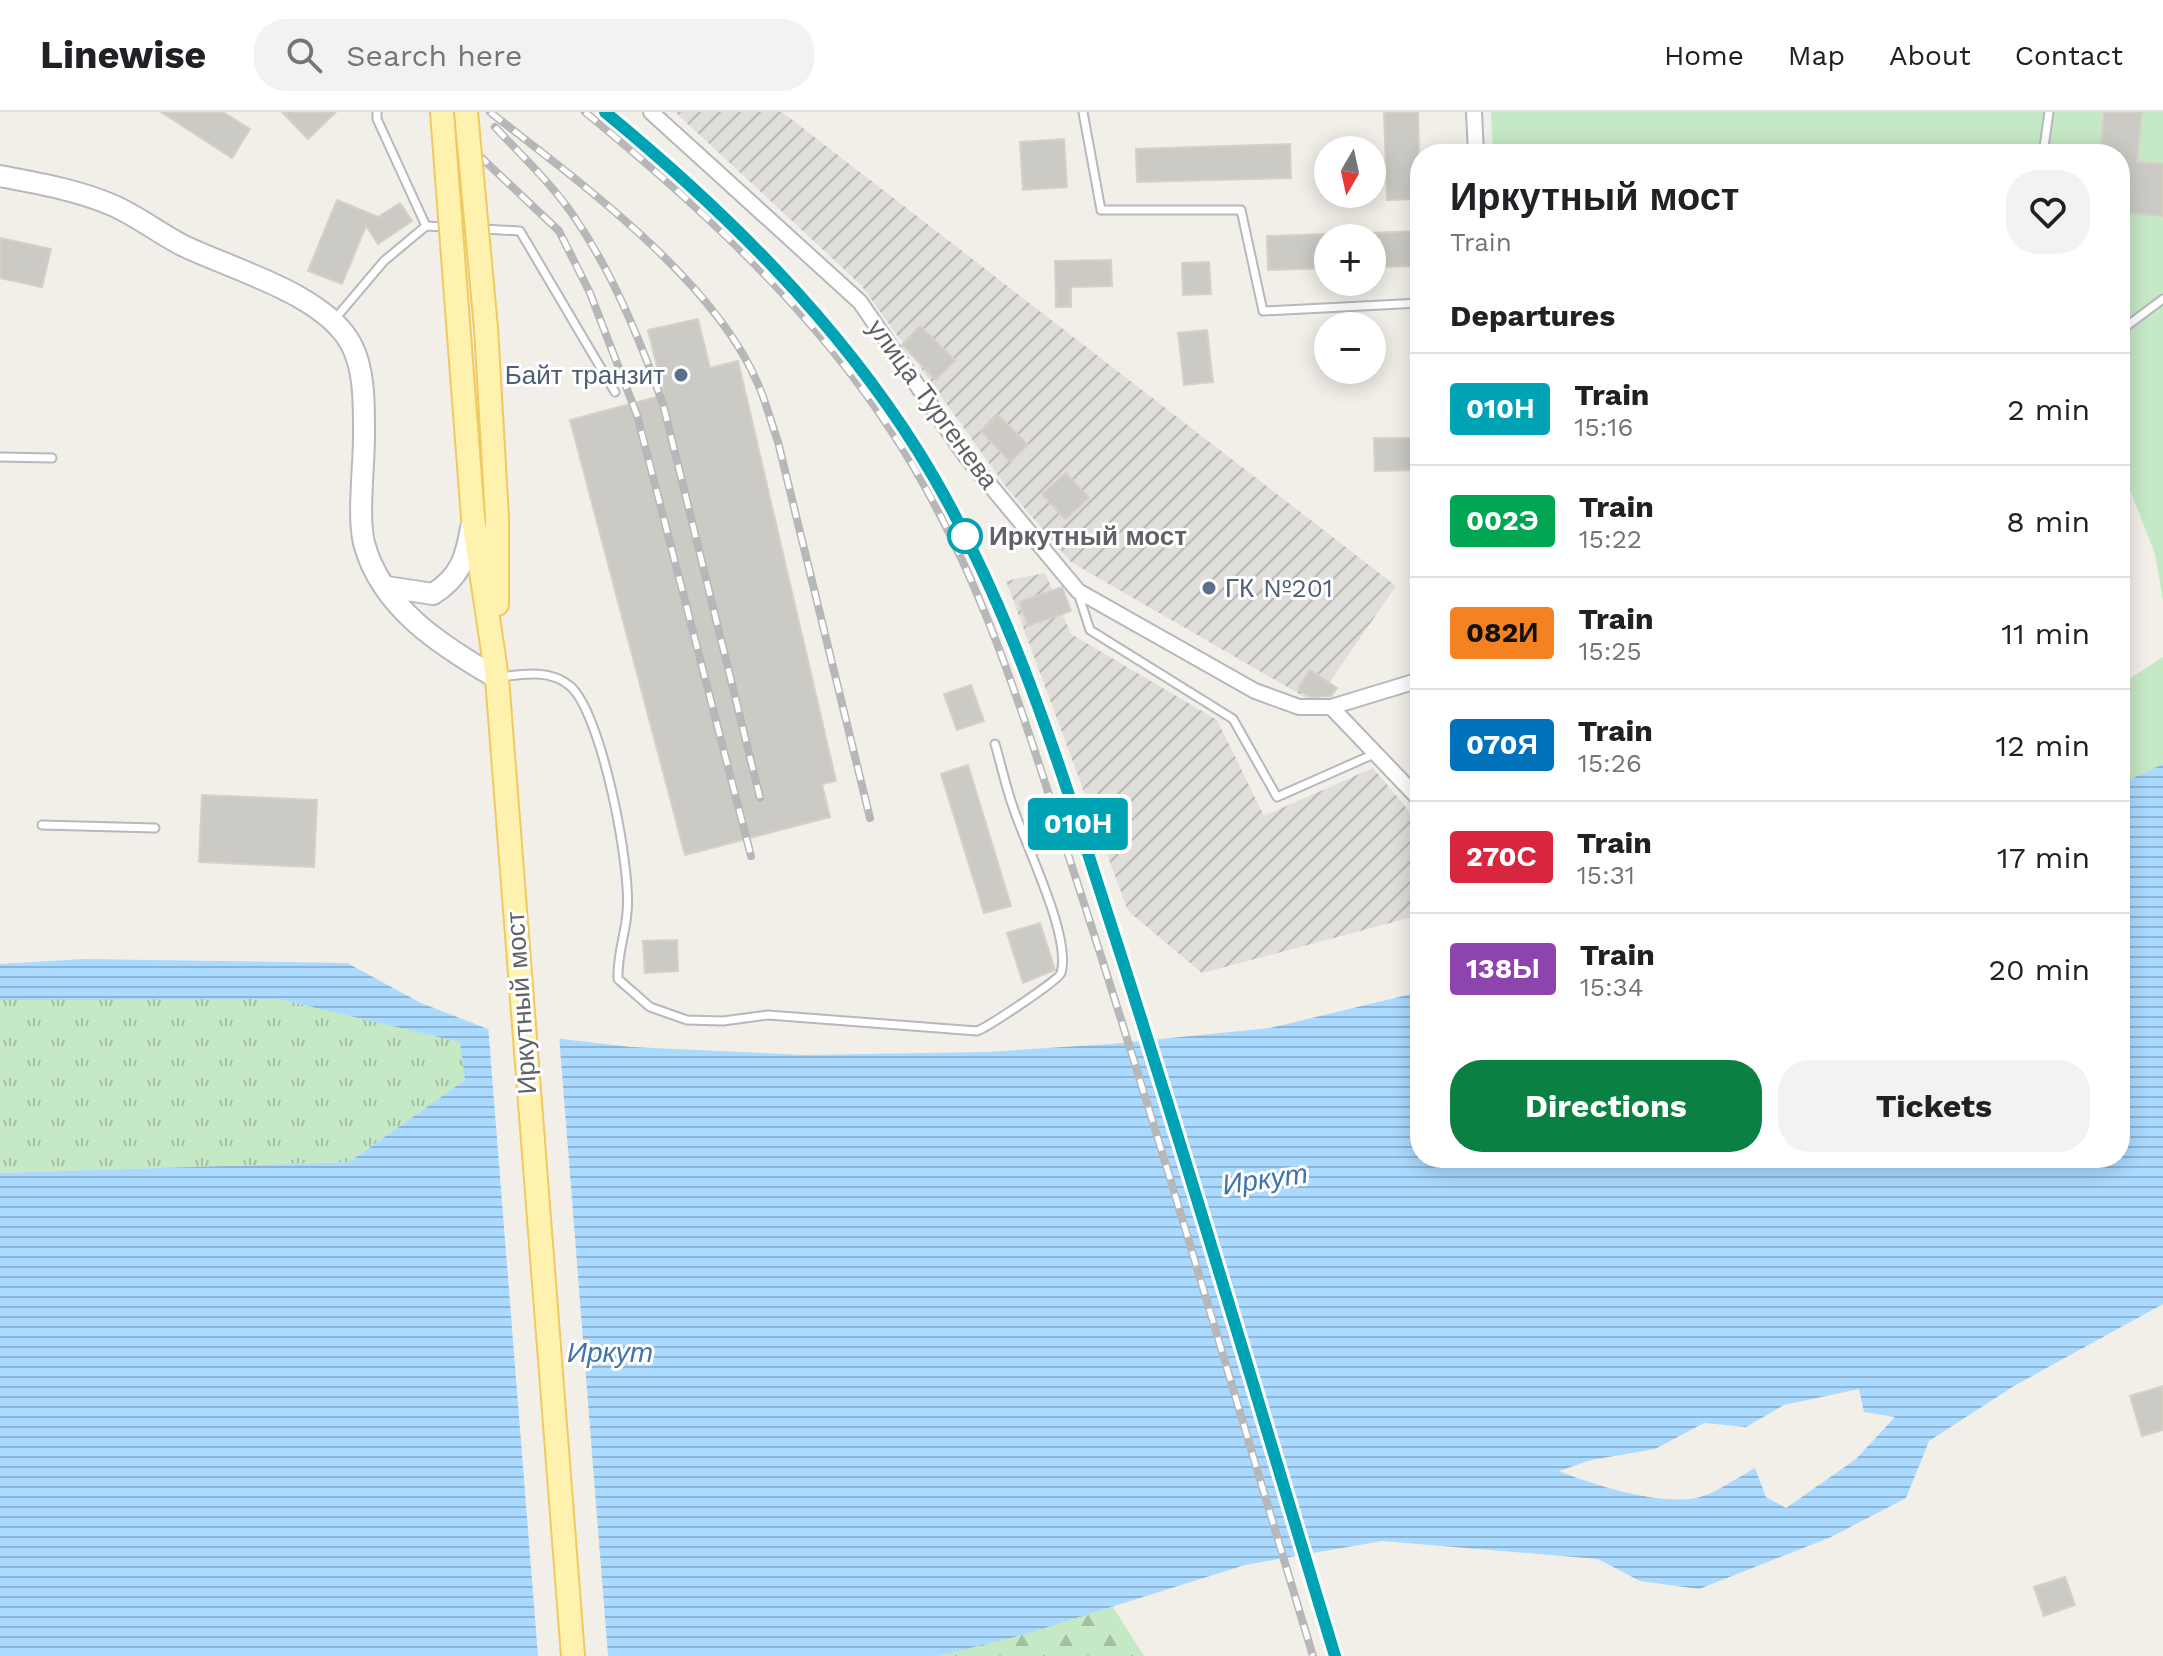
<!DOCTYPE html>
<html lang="en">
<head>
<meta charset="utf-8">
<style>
  body { margin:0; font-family:"Work Sans",sans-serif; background:#f2f2f2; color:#202124; height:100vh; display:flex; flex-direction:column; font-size:30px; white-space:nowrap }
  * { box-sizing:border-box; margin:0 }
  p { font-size:26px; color:#757577 }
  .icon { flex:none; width:44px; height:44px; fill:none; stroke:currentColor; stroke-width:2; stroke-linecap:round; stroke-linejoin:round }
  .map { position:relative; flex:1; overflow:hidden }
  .panel { position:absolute; left:1410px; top:32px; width:720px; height:1024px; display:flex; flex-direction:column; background:#fff; border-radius:32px; box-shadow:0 4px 20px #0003 }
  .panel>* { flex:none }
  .badge { padding:0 16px; border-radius:6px; font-size:28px; line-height:52px }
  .needle { width:52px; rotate:189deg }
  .controls { position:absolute; left:1314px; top:24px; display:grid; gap:16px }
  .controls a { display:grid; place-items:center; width:72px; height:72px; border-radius:50%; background:#fff; box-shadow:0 4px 20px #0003; font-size:40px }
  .map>.badge { position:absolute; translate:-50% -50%; box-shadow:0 0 0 4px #fff }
  h2 { padding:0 40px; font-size:30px; line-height:72px }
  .round { display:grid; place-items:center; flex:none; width:84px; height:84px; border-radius:32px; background:#f2f2f2 }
  .head { display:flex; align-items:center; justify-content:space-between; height:136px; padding:0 40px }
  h1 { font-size:38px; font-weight:700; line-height:60px }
  .button { display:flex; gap:16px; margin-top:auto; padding:16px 40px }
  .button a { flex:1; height:92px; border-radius:32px; background:#0b8043; color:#fff; font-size:32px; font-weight:700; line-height:92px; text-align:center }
  .button a+a { background:#f2f2f2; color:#202124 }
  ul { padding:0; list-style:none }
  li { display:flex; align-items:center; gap:24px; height:112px; padding:0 40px; border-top:2px solid #e0e0e0 }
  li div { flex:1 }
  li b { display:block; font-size:30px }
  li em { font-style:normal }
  li .badge { min-width:88px; font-weight:700; text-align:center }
  header { display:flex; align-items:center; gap:48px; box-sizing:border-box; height:112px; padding:0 40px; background:#fff; border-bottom:2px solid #e0e0e0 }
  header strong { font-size:38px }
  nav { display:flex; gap:44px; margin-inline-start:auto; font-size:28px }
  .search { width:560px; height:72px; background:#f2f2f2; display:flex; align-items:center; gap:20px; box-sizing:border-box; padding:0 28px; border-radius:32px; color:#757577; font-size:30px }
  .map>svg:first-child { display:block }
  .industrial { fill:url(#industrial-furrows) }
  .grass { fill:url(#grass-tufts) }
  .forest { fill:url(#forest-firs) }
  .park { fill:#c5e8c5 }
  .water { fill:url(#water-rules); fill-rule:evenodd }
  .pier { fill:#f1efe8 }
  .building { fill:#cccac5; stroke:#d6d1c6; stroke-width:2 }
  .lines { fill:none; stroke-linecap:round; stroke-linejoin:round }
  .lane-casing { stroke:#b5b8bc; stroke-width:11 }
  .street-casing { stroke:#b5b8bc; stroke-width:18 }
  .secondary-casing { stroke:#b6babf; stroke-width:24 }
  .primary-casing { stroke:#f2c960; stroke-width:26 }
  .lane { stroke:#fff; stroke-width:7 }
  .street { stroke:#fff; stroke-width:14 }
  .secondary { stroke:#fff; stroke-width:20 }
  .primary { stroke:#fff2af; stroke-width:22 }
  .rail-casing { stroke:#b6b7b8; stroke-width:8 }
  .rail { stroke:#fff; stroke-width:5; stroke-dasharray:15; stroke-linecap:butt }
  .primary-bridge-casing { stroke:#f2c960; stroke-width:26; stroke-linecap:butt }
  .primary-bridge { stroke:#fff2af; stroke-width:22 }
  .line-casing { stroke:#fff; stroke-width:18 }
  .line { stroke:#00a3b4; stroke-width:12 }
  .service-dot { fill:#5c6f8a; stroke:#fff; stroke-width:3 }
  .stop-dot { fill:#fff; stroke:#00a3b4; stroke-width:4 }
  .labels { text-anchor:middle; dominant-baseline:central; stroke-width:6; stroke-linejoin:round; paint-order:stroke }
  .service-label { font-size:26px; fill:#4e5e75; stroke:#fff; text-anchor:end }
  .street-label { font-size:26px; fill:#5f6368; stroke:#fff }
  .stop-label { font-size:26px; font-weight:bold; fill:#5f6368; stroke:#fff; text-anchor:start }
  .water-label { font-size:28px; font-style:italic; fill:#4174aa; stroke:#fff }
</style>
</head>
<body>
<header>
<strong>Linewise</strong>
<div class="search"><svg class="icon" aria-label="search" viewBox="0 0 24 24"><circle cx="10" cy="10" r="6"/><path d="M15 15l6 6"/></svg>Search here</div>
<nav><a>Home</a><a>Map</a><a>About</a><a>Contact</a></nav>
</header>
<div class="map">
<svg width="2163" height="1544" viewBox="0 0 2163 1544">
  <defs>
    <pattern id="industrial-furrows" width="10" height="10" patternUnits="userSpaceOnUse" patternTransform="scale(2)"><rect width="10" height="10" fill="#e0deda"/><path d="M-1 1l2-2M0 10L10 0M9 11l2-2" fill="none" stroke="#b9b8b5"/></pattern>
    <pattern id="grass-tufts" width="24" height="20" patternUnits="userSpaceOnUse" patternTransform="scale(2)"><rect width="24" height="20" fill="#c5e8c5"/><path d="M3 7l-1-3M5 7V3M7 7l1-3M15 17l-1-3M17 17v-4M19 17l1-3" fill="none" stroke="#a3c0a4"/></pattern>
    <pattern id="forest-firs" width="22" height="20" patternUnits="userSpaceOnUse" patternTransform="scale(2)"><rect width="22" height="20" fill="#c5e8c5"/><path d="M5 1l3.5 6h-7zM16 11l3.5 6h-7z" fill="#a3c0a4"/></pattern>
    <pattern id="water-rules" width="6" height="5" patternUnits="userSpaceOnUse" patternTransform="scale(2)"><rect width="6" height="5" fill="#aadaff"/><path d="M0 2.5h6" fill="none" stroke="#8eb4d2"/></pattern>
  </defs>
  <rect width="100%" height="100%" fill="#f1efe8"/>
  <g class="industrial">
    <polygon points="675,0 782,0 1396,474 1315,591 1071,450 1007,376 861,173"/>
    <polygon points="1045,461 1071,522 1217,608 1264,704 1373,656 1420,712 1420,803 1202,861 1128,799 1006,469"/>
  </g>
  <polygon class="grass" points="21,886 278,887 461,930 465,968 349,1050 0,1061 0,888"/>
  <polygon class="forest" points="1113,1495 1144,1544 938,1544"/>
  <g class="park">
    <polygon points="1491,0 2163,0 2163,489 2155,442 2120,352 2120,42 1493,42"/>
    <polygon points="2163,545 2163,652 2120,672 2120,573"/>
  </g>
  <path class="water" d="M2163,652v540l-149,82 -85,55 -23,57 -75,39 -132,52 -59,-8 -42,-22 -216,-18 -137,24 -223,70 -84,21h-938v-483l349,-11 116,-82 -5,-38 -182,-43 -278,1v-36l83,-5 264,4 74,40 72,28 138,16 174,8 181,-3 125,-8 159,-16 150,-36v166h700v-374zM1859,1277l5,23 31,5 -39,42 -70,49 -20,-11 -11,-29c-17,9 -37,24 -55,29 -36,10 -107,-12 -141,-26l32,-11 64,-11 49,-26 42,4 38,-22z"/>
  <polygon class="pier" points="488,913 559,923 608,1544 538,1544"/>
  <g class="building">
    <polygon points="161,0 223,0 250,17 232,46"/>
    <polygon points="282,0 336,0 308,27"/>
    <polygon points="1384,0 1418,0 1420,87 1387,88"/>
    <polygon points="2104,0 2142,0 2137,50 2163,52 2163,104 2120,100 2120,42 2100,42"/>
    <polygon points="1064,27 1067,75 1023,78 1020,30"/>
    <polygon points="1290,32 1291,66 1137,70 1136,37"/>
    <polygon points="337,88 378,105 400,91 412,109 378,132 366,114 342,172 308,159"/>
    <polygon points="1420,119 1420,154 1372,155 1372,121"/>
    <polygon points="1328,122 1328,156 1268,158 1267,124"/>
    <polygon points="0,126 51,137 42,175 0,166"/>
    <polygon points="1111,148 1112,174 1071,175 1071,195 1056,195 1055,149"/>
    <polygon points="1209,150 1211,182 1183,183 1182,151"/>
    <polygon points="698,207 710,256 738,249 836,669 822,672 830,705 685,743 570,308 664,283 648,218"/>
    <polygon points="920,214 955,248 936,268 902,233"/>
    <polygon points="1207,218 1213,270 1184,273 1178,221"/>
    <polygon points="998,303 1028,333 1010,350 981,319"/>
    <polygon points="1374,326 1417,326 1418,358 1375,359"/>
    <polygon points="1066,361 1089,386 1065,407 1042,382"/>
    <polygon points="1062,475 1071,499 1028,514 1019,490"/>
    <polygon points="1310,558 1337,576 1331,584 1310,585 1298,577"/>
    <polygon points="971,573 984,609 957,618 944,582"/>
    <polygon points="968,653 1011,794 984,801 941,662"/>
    <polygon points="202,683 317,688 314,755 199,750"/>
    <polygon points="1040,811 1055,858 1023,871 1007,821"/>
    <polygon points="677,828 678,859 645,861 643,829"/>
    <polygon points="2163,1274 2163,1318 2142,1324 2130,1284"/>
    <polygon points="2065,1465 2075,1493 2044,1504 2034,1475"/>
  </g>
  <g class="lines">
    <defs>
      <g id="lane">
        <polyline points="1083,0 1101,98 1241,98 1263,199 1420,191"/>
        <polyline points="2043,42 2049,0"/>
        <polyline points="426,114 520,119 615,280"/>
        <polyline points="334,208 384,149 426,114 377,7 377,0"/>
        <polyline points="2120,219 2163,187"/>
        <polyline points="0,345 52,346"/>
        <polyline points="1078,481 1090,518 1233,607 1277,685 1374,642"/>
        <path d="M500,565c23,-3 50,-8 70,9 32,27 62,185 57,227 -2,23 -10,42 -9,66l32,28 37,13 36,1 45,-6 209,16c11,-4 82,-51 84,-58 11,-37 -37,-130 -49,-169 -7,-20 -11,-40 -17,-60"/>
        <polyline points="42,713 155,716"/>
      </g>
      <g id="street">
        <polyline points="651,0 860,190 965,343 1078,479 1255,579 1299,595 1331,595 1420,568"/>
        <polyline points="1474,0 1476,42"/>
        <polyline points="1331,595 1420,688"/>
      </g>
      <g id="secondary">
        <path d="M0,64c37,7 77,14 112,29 26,11 49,30 74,42 49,23 139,48 165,97 13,24 13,57 13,84 1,31 -7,87 0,115 17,65 79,104 133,135"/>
        <path d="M387,475l46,7c27,-17 33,-36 38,-66"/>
      </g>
      <g id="primary">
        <polyline points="457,197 473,406 497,566 573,1544"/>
        <polyline points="486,216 497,406 497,492"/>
      </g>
    </defs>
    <use href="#lane" class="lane-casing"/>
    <use href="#street" class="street-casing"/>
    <use href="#secondary" class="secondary-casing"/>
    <use href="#primary" class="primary-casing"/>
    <use href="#lane" class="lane"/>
    <use href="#street" class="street"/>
    <use href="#secondary" class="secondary"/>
    <use href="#primary" class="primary"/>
    <defs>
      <g id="rail">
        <polyline points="433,0 559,119 590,181 637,303 751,744"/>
        <path d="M490,0c89,70 223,166 268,272 8,18 13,38 20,58l92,376"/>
        <path d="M585,0c112,92 223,193 303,314 97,146 139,304 193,468 82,252 155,508 232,762"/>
        <polyline points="605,0 714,94 797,179 866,265"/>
        <path d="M495,15c26,28 56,56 78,88 40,58 66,123 90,189l97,394"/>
        <polyline points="904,317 955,403"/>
        <path d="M969,431c62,120 99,252 141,379 80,243 151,489 225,734"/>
      </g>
    </defs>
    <use href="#rail" class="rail-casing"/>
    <use href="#rail" class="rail"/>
    <defs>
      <g id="primary-bridge">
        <polyline points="442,0 457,197"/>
        <polyline points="466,0 486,216"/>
      </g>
    </defs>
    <use href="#primary-bridge" class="primary-bridge-casing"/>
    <use href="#primary-bridge" class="primary-bridge"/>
  </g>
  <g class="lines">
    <defs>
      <path id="line" d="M605,0c119,98 231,208 313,339 93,149 143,320 197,486 77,238 147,479 220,719"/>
    </defs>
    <use href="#line" class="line-casing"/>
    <use href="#line" class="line"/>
  </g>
  <g class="service-dot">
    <circle cx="681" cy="263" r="8"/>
    <circle cx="1209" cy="476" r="8"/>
  </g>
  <circle class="stop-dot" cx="965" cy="424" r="16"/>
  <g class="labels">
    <g class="service-label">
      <text x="665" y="263">Байт транзит</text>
      <text x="1225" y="476" text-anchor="start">ГК №201</text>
    </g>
    <g class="street-label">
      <text transform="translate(933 292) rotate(54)">улица Тургенева</text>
      <text transform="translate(521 891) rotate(-94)">Иркутный мост</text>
    </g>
    <g class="stop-label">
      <text x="989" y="424">Иркутный мост</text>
    </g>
    <g class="water-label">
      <text transform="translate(1265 1067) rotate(-8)">Иркут</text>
      <text x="610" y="1240">Иркут</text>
    </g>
  </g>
</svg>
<div class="controls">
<a><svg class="needle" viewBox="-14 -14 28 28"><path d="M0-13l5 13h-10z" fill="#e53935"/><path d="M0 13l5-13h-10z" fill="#757577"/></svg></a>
<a>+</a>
<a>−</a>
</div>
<b class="badge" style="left:1078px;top:712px;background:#00a3b4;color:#fff">010Н</b>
<section class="panel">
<div class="head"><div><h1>Иркутный мост</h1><p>Train</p></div><a class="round"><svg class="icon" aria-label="heart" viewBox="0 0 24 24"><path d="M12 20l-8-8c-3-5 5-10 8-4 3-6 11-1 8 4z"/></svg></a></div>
<h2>Departures</h2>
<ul>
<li><span class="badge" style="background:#00a3b4;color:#fff">010Н</span><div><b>Train</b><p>15:16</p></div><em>2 min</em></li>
<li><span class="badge" style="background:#00a651;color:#fff">002Э</span><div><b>Train</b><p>15:22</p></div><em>8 min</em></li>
<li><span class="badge" style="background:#f58220;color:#111">082И</span><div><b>Train</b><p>15:25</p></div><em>11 min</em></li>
<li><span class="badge" style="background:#0072bc;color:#fff">070Я</span><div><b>Train</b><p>15:26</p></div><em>12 min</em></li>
<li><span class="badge" style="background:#d7263d;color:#fff">270С</span><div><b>Train</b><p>15:31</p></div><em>17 min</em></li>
<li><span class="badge" style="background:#8e44ad;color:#fff">138Ы</span><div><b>Train</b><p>15:34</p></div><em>20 min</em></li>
</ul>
<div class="button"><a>Directions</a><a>Tickets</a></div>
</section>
</div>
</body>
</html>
